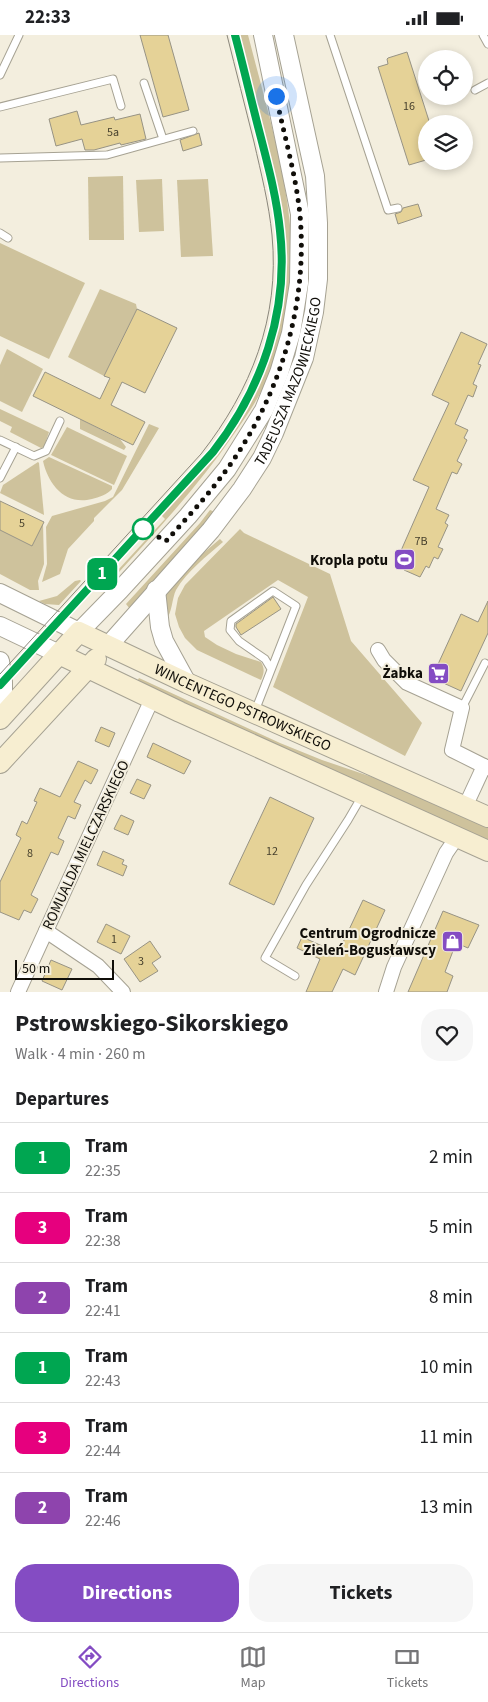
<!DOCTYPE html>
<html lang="en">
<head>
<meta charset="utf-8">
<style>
  body { margin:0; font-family:"Source Sans 3",sans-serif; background:#f6f6f6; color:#202124; height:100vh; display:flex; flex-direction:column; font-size:19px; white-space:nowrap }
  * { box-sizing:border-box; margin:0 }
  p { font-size:16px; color:#757577 }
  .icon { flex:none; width:28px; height:28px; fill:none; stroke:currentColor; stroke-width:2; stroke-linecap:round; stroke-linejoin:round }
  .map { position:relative; height:957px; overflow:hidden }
  .panel { display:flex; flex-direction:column; background:#fff; flex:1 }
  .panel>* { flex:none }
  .badge { padding:0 10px; border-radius:8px; font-size:18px; line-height:32px }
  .controls { position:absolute; left:418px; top:15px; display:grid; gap:10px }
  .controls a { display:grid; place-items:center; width:55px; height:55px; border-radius:50%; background:#fff; box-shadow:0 2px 8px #0003; font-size:25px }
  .scale { position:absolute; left:15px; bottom:12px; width:99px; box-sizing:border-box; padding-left:5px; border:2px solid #100e09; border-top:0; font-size:14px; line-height:18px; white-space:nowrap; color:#100e09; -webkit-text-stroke:4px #f3eede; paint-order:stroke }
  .you { position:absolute; width:25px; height:25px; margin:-12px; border:4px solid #fff; border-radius:50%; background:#1a73e8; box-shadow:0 0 0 8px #1a73e833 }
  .map>.badge { position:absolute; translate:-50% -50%; box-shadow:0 0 0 2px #fff }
  h2 { padding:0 15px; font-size:19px; line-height:45px }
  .round { display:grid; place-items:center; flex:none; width:52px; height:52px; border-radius:20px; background:#f6f6f6 }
  .summary { display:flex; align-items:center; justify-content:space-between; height:85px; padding:0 15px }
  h1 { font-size:24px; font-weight:700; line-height:38px }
  .button { display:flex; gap:10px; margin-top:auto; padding:10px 15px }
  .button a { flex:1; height:58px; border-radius:20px; background:#844cc3; color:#fff; font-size:20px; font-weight:700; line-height:58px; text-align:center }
  .button a+a { background:#f6f6f6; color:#202124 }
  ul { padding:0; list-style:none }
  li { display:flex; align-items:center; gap:15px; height:70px; padding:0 15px; border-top:1px solid #e0e0e0 }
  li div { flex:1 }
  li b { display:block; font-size:19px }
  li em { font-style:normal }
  li .badge { min-width:55px; font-weight:700; text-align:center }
  .status { display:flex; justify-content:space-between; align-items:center; height:35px; padding:0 25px; background:#fff; direction:ltr }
  .status svg { height:14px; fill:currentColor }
  .dock { display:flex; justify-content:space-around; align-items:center; height:70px; border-top:1px solid #e0e0e0; background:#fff; font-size:14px; color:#757577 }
  .dock a { display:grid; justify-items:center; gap:2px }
  .dock .selected { color:#844cc3 }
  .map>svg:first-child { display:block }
  .green { fill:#cec29c }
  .building { fill:#e5d297; stroke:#979384 }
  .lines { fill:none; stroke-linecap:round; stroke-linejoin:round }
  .service-casing { stroke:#a6a293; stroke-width:9 }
  .minor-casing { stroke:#a6a293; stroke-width:16 }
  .tertiary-casing { stroke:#a6a293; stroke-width:20 }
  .secondary-casing { stroke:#a6a293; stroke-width:22 }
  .service { stroke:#fff; stroke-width:7 }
  .minor { stroke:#fff; stroke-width:14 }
  .tertiary { stroke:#fff; stroke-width:18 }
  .secondary { stroke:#f7eed1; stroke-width:20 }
  .tram { stroke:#8a867b; stroke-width:1 }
  .line-casing { stroke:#fff; stroke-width:11 }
  .line { stroke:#00a651; stroke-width:8 }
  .walk { stroke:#100e09; stroke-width:5; stroke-dasharray:0 9 }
  .stop-dot { fill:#fff; stroke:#00a651; stroke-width:2.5 }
  .labels { text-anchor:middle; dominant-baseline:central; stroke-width:4; stroke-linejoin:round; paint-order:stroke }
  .number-label { font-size:12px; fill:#453f2c }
  .street-label { font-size:15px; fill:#100e09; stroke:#f3eede }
  .poi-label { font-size:15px; font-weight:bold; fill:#100e09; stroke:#f3eede; text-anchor:end }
</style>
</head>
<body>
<div class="status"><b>22:33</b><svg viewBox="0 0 49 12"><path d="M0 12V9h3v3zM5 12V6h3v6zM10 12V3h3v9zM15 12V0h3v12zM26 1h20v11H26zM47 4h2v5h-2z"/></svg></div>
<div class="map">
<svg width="488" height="957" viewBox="0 0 488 957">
  <rect width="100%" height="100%" fill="#f3eede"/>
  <g class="green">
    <path d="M238,0h10c18,70 43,151 44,222 1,15 -2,30 -5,45 -4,26 -9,50 -18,73 -9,22 -22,40 -35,59 -37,54 -82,102 -126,150l-2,-1 59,-64 -4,-4c26,-28 53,-56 74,-87 48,-71 57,-151 43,-234z"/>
    <polygon points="123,141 124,205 89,205 88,142"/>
    <polygon points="162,144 164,196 139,197 136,145"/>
    <polygon points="208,144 213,221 181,222 177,145"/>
    <polygon points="0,208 85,248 49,324 0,301"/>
    <polygon points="100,254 136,269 137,274 104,341 68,322"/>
    <polygon points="7,314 43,334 22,377 0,366 0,330"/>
    <polygon points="0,374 49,397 44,412 41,413 10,397 12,392 0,386"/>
    <polygon points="80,384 120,404 126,412 124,415 80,394"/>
    <polygon points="149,389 159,393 122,455 94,483 94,486 68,514 60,539 42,547 47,529 46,492 52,481 105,466 113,462"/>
    <polygon points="67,392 127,421 114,450 51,420"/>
    <path d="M49,422l63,29v3c-5,6 -13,8 -20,10 -27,7 -44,-15 -49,-38z"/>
    <polygon points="38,427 39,428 44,480 0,458 3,450"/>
    <polygon points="210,475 215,477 206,488 130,574 126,569 200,488"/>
    <polygon points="43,488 44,529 38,546 39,555 30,555 0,539 0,495 32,511"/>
    <path d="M240,494l4,4 86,41 21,67 71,82 -17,33 -132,-69 35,-90 -30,-17 -74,51 1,6 12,8 19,9 25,8c4,7 3,11 0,18l-64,-30 -12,-12 -6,-11 -4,-13 3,-16 7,-13z"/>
    <path d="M220,504l3,3c-16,14 -36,29 -47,48 -4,8 -4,24 -10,29 0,-6 -2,-13 -1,-19 3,-20 40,-48 55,-61z"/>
    <polygon points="80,545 81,546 59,570 45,569 39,566 57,561 75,546"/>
    <polygon points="139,643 280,708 322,725 378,744 488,791 488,810 136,648"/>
  </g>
  <g class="building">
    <polygon points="140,0 168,0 189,75 163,82"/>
    <polygon points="407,17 430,89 426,89 426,125 409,130 378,32 388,29 387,24 388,23"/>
    <polygon points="77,76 81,90 114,82 115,85 140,79 146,104 121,110 120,108 94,115 85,115 82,104 56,111 49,84"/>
    <polygon points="199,98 202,110 183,116 180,105"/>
    <polygon points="418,169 422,181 398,189 395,179 401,177 403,173"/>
    <polygon points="137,274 177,293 145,358 122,347 111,370 145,387 133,410 33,361 45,337 100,364 110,343 104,341"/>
    <polygon points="461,297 487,309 478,329 481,330 473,349 477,351 473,362 468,360 455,389 468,395 464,403 467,405 457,426 462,429 457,439 452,437 436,474 449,480 445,488 448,490 438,512 443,514 438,524 434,522 429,533 426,531 420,542 404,535 406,531 396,527 429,452 413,445 449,368 432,360"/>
    <polygon points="0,466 44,487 32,511 0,495"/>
    <polygon points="273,562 281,574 241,600 236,592 236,589"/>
    <polygon points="488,566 488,598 461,656 439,646 441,641 434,638 461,579 478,587"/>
    <polygon points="101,692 115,698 109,712 95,706"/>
    <polygon points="153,708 191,726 184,739 147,722"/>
    <polygon points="78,726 98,735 91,749 85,745 74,767 81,770 75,784 68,781 58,803 64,806 58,820 51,817 31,860 38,864 31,878 24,875 19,885 0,877 0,847 21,803 16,800 22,786 27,789 37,767 34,766 40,753 60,762"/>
    <polygon points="137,744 151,750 144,764 130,758"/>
    <polygon points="270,762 314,783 274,870 229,849"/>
    <polygon points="121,780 134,786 128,800 114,794"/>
    <polygon points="103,816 124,825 122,829 127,831 123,841 97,830"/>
    <polygon points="363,865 385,875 355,940 343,934 332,957 306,957 320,924 297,913 302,902 338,918"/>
    <polygon points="443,876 479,890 468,913 456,908 445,937 453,941 447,957 408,957"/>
    <polygon points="106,889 130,901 121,919 97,907"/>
    <polygon points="150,906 161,922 152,928 158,936 140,947 124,924"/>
    <polygon points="51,925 72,934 62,955 42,946"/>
  </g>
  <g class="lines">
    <defs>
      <g id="service">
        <polyline points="330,0 388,175 398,173"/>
        <polyline points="483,0 488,9"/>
        <polyline points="0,40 19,0"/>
        <polyline points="144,48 163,104"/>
        <polyline points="475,55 488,48"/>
        <polyline points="0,72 113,44 121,71"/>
        <polyline points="0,123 107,120 193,96"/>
        <polyline points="0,198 8,203"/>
        <polyline points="0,405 34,421 46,416 60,386"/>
        <polyline points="0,443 16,412"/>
        <polyline points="462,673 485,628"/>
        <polyline points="255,676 296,571 273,556 231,586 230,595 239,606 265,624 271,634"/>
        <polyline points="295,941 265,923 306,850 348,785 362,761"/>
      </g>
      <g id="minor">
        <polyline points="378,615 384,625 407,648 462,673 452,715 488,733"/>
        <polyline points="465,772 484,731"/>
        <polyline points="46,896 98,931 123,957"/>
        <polyline points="18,957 152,664"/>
        <polyline points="386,957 394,932 446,818 457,802"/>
      </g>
      <g id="tertiary">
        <polyline points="156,555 160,592 164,606 187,648"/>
        <polyline points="0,558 79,597 120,555 188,481 227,434 264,375 279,338 291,298 299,248 300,179 263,0"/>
        <polyline points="0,591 59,619"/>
        <path id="s1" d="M108,611l103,-116 31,-41 20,-31 12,-25 30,-75 10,-46 4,-33v-56l-3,-47 -31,-141"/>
        <polyline points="0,626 3,647 3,681"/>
      </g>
      <g id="secondary">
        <polyline points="59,619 180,677 488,816"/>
        <path id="s2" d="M0,684l79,-87 108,51 301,134"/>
        <polyline points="0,728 96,624"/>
      </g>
    </defs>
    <use href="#service" class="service-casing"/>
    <use href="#minor" class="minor-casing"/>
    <use href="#tertiary" class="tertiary-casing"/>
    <use href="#secondary" class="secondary-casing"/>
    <use href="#service" class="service"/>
    <use href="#minor" class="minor"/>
    <use href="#tertiary" class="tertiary"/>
    <use href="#secondary" class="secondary"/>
    <g class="tram">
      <path d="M0,639l201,-220c50,-64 79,-136 71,-219 -3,-31 -11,-62 -18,-93 -9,-36 -18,-71 -27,-107"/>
      <path d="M0,650l213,-233c49,-63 75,-140 67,-221 -3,-31 -11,-62 -19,-93 -9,-34 -17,-69 -26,-103"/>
    </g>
  </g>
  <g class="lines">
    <defs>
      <path id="line" d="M0,650l213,-233c49,-63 76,-141 67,-221 -3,-31 -11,-62 -19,-93 -9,-34 -17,-69 -26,-103"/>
    </defs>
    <use href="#line" class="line-casing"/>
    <use href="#line" class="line"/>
    <path class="walk" d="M143,494l23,12c21,-23 43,-47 61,-72 53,-73 81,-164 73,-254 -4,-40 -16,-80 -24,-119"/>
  </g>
  <defs>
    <symbol id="stadium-square" viewBox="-11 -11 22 22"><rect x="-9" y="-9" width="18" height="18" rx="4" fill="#844cc3" stroke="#f3eede"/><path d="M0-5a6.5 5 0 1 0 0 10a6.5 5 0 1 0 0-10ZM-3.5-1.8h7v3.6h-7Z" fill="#fff"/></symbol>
    <symbol id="supermarket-square" viewBox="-11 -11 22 22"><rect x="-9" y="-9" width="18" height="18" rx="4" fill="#844cc3" stroke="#f3eede"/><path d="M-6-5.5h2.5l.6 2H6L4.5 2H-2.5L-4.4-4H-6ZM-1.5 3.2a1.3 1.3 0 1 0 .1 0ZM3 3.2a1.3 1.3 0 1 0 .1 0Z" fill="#fff"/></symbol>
    <symbol id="shop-square" viewBox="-11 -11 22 22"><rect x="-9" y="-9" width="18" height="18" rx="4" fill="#844cc3" stroke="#f3eede"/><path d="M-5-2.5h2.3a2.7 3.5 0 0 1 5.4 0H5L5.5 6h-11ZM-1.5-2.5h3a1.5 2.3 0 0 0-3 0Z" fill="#fff"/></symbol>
  </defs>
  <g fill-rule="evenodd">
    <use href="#stadium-square" x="392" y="512" width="25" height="25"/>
    <use href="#supermarket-square" x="426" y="626" width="25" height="25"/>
    <use href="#shop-square" x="440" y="894" width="25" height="25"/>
  </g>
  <circle class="stop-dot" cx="143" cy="494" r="10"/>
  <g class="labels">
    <g class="number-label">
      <text x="409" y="71">16</text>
      <text x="113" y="97">5a</text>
      <text x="22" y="488">5</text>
      <text x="421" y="506">7B</text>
      <text x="272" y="816">12</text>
      <text x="30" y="818">8</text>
      <text x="114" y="904">1</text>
      <text x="141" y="926">3</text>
    </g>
    <g class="street-label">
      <text stroke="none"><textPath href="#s1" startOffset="325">TADEUSZA MAZOWIECKIEGO</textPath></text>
      <text stroke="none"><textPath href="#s2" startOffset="298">WINCENTEGO PSTROWSKIEGO</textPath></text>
      <text transform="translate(86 810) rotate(-65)">ROMUALDA MIELCZARSKIEGO</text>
    </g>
    <g class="poi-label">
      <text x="388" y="525">Kropla potu</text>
      <text x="423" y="638">Żabka</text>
      <text x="436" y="898">Centrum Ogrodnicze<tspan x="436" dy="17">Zieleń-Bogusławscy</tspan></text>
    </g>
  </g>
</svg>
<div class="controls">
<a><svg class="icon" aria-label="locate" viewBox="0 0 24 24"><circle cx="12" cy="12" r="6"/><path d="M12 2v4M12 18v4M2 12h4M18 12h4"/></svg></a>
<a><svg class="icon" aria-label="layers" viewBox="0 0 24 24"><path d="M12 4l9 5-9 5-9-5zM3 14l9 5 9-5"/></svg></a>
</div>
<div class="scale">50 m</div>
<div class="you" style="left:276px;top:61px"></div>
<b class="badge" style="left:102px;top:539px;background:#00a651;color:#fff">1</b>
</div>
<section class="panel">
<div class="summary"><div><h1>Pstrowskiego-Sikorskiego</h1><p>Walk · 4 min · 260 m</p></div><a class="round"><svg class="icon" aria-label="heart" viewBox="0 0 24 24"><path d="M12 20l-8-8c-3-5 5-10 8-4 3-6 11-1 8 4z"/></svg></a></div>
<h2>Departures</h2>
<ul>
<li><span class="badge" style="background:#00a651;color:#fff">1</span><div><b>Tram</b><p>22:35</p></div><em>2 min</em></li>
<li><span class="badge" style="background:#e6007e;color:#fff">3</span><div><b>Tram</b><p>22:38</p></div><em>5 min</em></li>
<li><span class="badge" style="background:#8e44ad;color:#fff">2</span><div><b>Tram</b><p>22:41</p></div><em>8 min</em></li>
<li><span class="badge" style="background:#00a651;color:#fff">1</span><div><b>Tram</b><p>22:43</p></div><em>10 min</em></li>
<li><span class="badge" style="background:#e6007e;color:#fff">3</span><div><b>Tram</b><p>22:44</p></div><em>11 min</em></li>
<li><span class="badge" style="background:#8e44ad;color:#fff">2</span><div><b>Tram</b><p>22:46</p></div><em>13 min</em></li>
</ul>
<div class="button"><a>Directions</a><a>Tickets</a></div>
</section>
<nav class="dock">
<a class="selected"><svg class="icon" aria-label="directions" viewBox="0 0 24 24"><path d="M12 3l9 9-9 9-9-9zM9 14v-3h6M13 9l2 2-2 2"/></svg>Directions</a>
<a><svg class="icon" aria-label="map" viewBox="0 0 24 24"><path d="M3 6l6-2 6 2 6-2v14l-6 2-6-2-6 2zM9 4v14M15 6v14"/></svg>Map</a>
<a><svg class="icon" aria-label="tickets" viewBox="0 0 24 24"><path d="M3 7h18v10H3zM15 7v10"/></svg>Tickets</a>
</nav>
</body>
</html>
